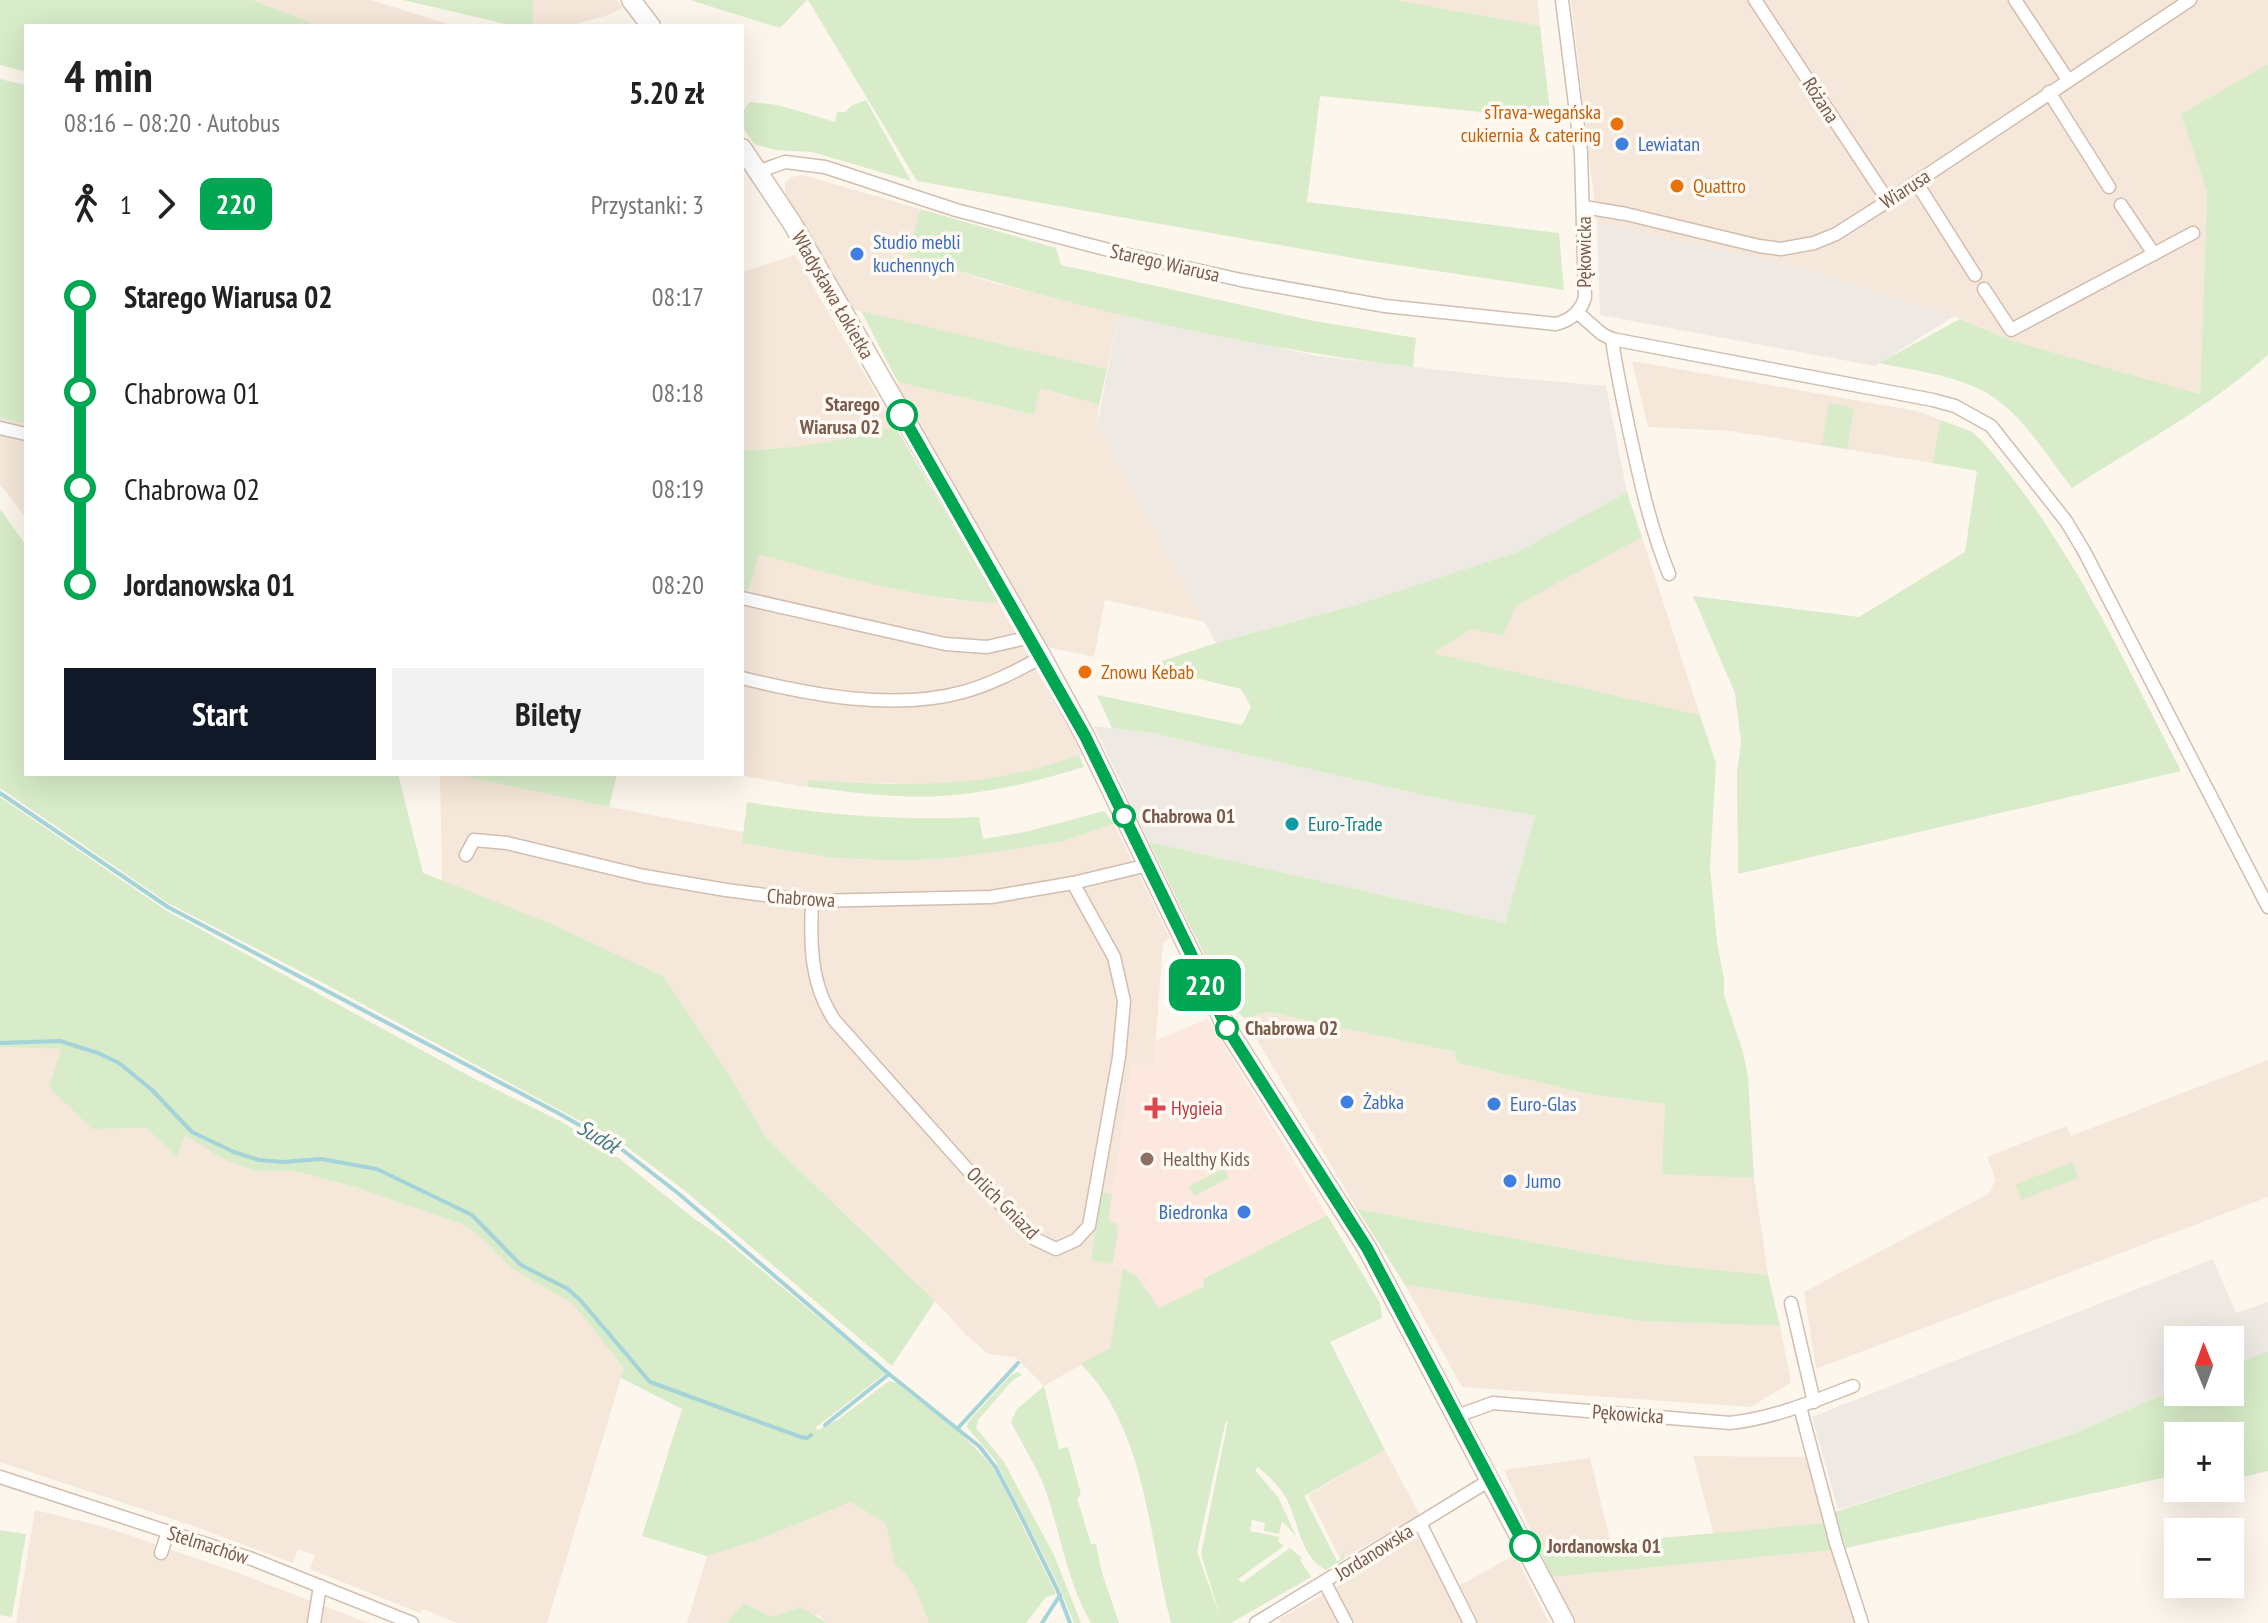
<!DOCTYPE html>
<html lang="pl">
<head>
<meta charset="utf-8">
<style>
  body { margin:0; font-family:"PT Sans Narrow",sans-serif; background:#f2f2f2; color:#222; height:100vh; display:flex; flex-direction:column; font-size:30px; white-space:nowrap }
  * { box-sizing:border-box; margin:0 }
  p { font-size:26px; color:#767676 }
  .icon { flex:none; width:44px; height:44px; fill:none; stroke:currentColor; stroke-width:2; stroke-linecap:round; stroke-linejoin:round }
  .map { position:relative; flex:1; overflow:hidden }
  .details { position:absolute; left:24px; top:24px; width:720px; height:752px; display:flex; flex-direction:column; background:#fff; border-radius:0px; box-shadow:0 8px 32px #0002 }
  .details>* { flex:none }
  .badge { padding:0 16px; border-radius:12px; font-size:28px; line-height:52px }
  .needle { width:52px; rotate:359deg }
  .fabs { position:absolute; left:2164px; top:1326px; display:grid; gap:16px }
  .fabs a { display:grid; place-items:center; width:80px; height:80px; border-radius:0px; background:#fff; box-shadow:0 8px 32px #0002; font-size:40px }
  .map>.badge { position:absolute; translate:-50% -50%; box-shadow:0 0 0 4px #fff }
  .legs { display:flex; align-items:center; gap:12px; height:88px; padding:0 40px; font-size:26px }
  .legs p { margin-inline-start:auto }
  .summary { display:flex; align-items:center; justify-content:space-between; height:136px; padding:0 40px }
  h1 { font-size:44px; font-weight:700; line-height:60px }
  .cta { display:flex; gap:16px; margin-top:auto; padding:16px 40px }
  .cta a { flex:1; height:92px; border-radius:0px; background:#111827; color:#fff; font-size:32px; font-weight:700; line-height:92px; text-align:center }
  .cta a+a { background:#f2f2f2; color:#222 }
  ul { padding:0 40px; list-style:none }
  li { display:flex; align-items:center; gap:28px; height:96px; font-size:30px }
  li i { display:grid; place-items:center; width:12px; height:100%; margin:0 10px; background:currentColor }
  li i::after { content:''; width:20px; height:20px; margin:-10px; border:6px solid; border-radius:50%; background:#fff }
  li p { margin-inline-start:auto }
  li:first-child i { background:linear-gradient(#0000 50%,currentColor 0) }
  li:last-child i { background:linear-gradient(currentColor 50%,#0000 0) }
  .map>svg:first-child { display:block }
  .residential { fill:#f5e8da }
  .commercial { fill:#fde8e0 }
  .industrial { fill:#efe9e4 }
  .green { fill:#d8ecc9; fill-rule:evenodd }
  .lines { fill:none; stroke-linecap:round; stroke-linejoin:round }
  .stream { stroke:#a5d3da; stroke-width:4 }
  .street-casing { stroke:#d1beb0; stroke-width:15 }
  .secondary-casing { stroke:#d6c0b0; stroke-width:21 }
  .street { stroke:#fff; stroke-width:12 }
  .secondary { stroke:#fff; stroke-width:18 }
  .line-1-casing { stroke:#fff; stroke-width:18 }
  .line-1 { stroke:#00a651; stroke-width:12 }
  .food-dot { fill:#e8710a; stroke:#fffaf3; stroke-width:3 }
  .shop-dot { fill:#3f7fe0; stroke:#fffaf3; stroke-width:3 }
  .stop-1-dot { fill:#fff; stroke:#00a651; stroke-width:4 }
  .culture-dot { fill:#0f9aa8; stroke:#fffaf3; stroke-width:3 }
  .health-dot { fill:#e0444e; stroke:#fffaf3; stroke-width:3 }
  .education-dot { fill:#8d6e63; stroke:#fffaf3; stroke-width:3 }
  .labels { text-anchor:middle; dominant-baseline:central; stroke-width:7; stroke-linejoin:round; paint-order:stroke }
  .street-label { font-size:20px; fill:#7a5c4d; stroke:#fffaf3 }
  .food-label { font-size:20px; fill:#c56008; stroke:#fffaf3; text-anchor:start }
  .shop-label { font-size:20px; fill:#366cbe; stroke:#fffaf3; text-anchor:start }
  .stop-label { font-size:20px; font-weight:bold; fill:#7a5c4d; stroke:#fffaf3; text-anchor:start }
  .culture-label { font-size:20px; fill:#0d838f; stroke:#fffaf3; text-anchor:start }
  .health-label { font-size:20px; fill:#be3a42; stroke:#fffaf3; text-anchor:start }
  .education-label { font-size:20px; fill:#785e54; stroke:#fffaf3; text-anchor:start }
  .water-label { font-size:22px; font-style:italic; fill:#437c86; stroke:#fffaf3 }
</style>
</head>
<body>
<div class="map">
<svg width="2268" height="1623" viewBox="0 0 2268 1623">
  <rect width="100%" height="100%" fill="#fdf6ec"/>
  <g class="residential">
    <polygon points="253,0 371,0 454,26 320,26"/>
    <polygon points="533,0 617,0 623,8 608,15 569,26 533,26"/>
    <polygon points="1396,0 1537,0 1540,26"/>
    <polygon points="1571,0 2268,0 2268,64 2181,114 2207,192 2200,394 2013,341 1954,316 1782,263 1597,223"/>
    <polygon points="803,175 920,209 908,254 993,283 1119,313 1107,369 851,309 785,194 785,182 792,177"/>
    <polygon points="795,255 895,426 855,438 810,446 742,450 742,272"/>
    <polygon points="1632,361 1917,411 1940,420 1933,463 1731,431 1648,427"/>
    <polygon points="898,382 1033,415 1040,388 1099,405 1097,425 1205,622 1105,600 1094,657 1043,646 896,388"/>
    <polygon points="0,418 26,424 26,518 0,484"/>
    <polygon points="1642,537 1700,715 1432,653 1472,629"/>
    <polygon points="758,555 903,591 953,600 999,603 1083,754 1041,769 995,779 943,785 808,781 806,787 732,774 742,774 742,591 748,592"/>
    <polygon points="440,774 454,774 609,807 743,832 742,843 834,858 904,861 962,857 1061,842 1114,824 1170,938 1163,944 1154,1065 1132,1063 1113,1193 1109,1218 1121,1224 1114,1265 1123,1268 1110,1348 1044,1386 1015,1357 988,1354 967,1336 935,1301 767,1139 730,1076 663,976 554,925 442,881"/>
    <polygon points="1268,1012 1455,1052 1458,1063 1588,1094 1666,1104 1663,1173 1754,1178 1768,1275 1659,1264 1601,1255 1357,1209 1244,1018"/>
    <polygon points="0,1047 61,1049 92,1129 146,1128 177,1157 185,1134 225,1160 256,1171 294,1171 355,1187 464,1225 486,1242 511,1268 573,1304 624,1368 547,1623 457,1623 423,1609 420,1613 310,1569 315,1555 298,1549 293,1563 196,1527 0,1462"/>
    <polygon points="2268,1060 2268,1197 1816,1369 1804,1292 1988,1194 1996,1180 1987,1157 2066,1126 2071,1136"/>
    <polygon points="1405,1285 1640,1321 1780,1326 1791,1382 1751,1407 1462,1387"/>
    <polygon points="1385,1450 1420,1515 1341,1560 1308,1495"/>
    <polygon points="1693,1456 1811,1457 1826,1523 1714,1535"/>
    <polygon points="1590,1458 1611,1544 1539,1549 1504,1470"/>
    <polygon points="851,1502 886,1524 895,1565 905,1573 915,1588 929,1623 827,1623 818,1615 772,1617 744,1603 726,1623 687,1623 707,1556 758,1540"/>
    <polygon points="35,1510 105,1527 236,1572 368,1623 16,1623"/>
    <polygon points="1422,1532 1451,1590 1515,1555 1549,1623 1280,1623 1279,1619 1343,1583"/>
    <polygon points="1834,1550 1857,1623 1577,1623 1552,1577"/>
  </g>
  <polygon class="commercial" points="1208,1019 1327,1215 1203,1279 1204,1286 1159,1309 1137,1276 1114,1266 1121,1224 1109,1218 1132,1063 1154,1065 1156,1040"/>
  <g class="industrial">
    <polygon points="1597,223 1783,263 1954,316 1875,366 1600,315"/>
    <polygon points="1119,313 1318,356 1503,377 1606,386 1627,492 1519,552 1356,605 1216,643 1097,425"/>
    <polygon points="1094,726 1152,733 1436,798 1535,816 1505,923 1149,842"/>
    <polygon points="2213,1259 2236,1313 2268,1302 2268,1351 2230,1366 2230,1340 2178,1340 2178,1388 2073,1434 1838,1510 1812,1417"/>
  </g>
  <g class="green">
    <polygon points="0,0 253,0 320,26 26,26 26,72 0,65"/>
    <polygon points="403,0 533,0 533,26 510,25"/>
    <polygon points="690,0 807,0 780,28"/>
    <polygon points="808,0 1396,0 1540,26 1551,119 1320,96 1307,202 1559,233 1564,290 1370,261 917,181"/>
    <path d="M2268,64v291c-58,52 -131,91 -196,133 -27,-34 -54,-82 -95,-100 -30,-14 -65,-18 -98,-25l81,-44 53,22 187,53 7,-202 -26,-78z"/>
    <polygon points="0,79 26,85 26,424 0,418"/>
    <polygon points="866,100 911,181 812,152 776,150 754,144 742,126 742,112 750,102 778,105 835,122 837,112 845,112 851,106"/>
    <path d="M920,209l136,39 5,17 248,55 107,18 -3,29c-168,-20 -344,-59 -505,-112z"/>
    <polygon points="861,311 1107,369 1099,405 1040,388 1034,415 898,382"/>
    <polygon points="1829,403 1854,408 1847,449 1822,445"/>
    <path d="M1940,420l31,11 11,10c86,97 140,216 199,330l-443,103 -1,-101 4,-31 -6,-49 -42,-97 166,21 106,-65 12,-81 -44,-8z"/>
    <path d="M895,426l104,177c-82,-3 -161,-28 -240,-48l-11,37 -6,-1v-141c53,-1 103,-9 153,-24z"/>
    <polygon points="1627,492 1642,537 1516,606 1503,636 1472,629 1433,653 1700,715 1716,763 1710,867 1717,942 1724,979 1724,995 1743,1052 1748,1077 1754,1178 1662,1174 1665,1104 1588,1094 1457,1063 1455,1052 1268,1012 1244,1018 1228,1003 1149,842 1505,923 1535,816 1436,798 1152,733 1112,728 1097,695 1242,725 1251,707 1241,689 1147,666 1216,643 1356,605 1518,552"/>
    <polygon points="0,509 26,545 26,774 398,774 423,873 554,925 663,976 730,1076 767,1139 935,1301 892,1366 684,1190 623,1144 327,985 168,903 0,788"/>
    <path d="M1079,755l5,12c-46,14 -93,26 -141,29 -45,3 -91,-4 -136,-9l1,-7c101,6 174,10 271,-25z"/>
    <polygon points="454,774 617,774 609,807"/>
    <path d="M0,797l167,114 304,166 91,45 54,34 76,61 33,23 161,133 -71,55 3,2 21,-11 50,-38 8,2c35,28 74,54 100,91l59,120 -10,3 -20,26h-97l-14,-35 -10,-15 -10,-8 -9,-41 -35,-22 -93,38 -51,16 -65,-20 40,-127 -61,-31 3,-10 -51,-64 -62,-36 -25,-26 -22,-17 -109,-38 -61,-16h-38l-31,-11 -40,-25 -8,22 -31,-29 -54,1 -43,-42 12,-38 -61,-2z"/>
    <path d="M747,802c77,13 154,19 232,15l4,22 42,-7 79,-21 10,13 -53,18 -99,15 -57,4 -71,-3 -92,-15z"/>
    <polygon points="2073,1162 2078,1178 2021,1200 2016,1184"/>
    <polygon points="1224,1168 1229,1178 1194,1196 1189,1186"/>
    <polygon points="1101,1192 1112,1194 1108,1220 1116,1224 1118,1229 1112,1264 1091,1260"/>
    <polygon points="1357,1209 1601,1255 1659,1264 1768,1275 1780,1326 1640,1321 1405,1285"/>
    <path d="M1327,1215l53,88 2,15 -52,24 55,108 -81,46 33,65 5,-3 3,-10 -2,12 -17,10c-27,-14 -27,-50 -41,-74 -6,-10 -18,-21 -27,-29l-3,3 23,27 18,39 -14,-15 -3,13 -15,-3 1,-8 -13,-3 -2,11 29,6 -1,4 6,5 -46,33 4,4 48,-35 12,10 -2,2 11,17 -80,46h-60c-23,-86 -24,-192 -90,-259l29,-16 13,-80 14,8 22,32 45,-22 -1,-7zM1228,1421l-27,133 20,65 -24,-67 28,-128z"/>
    <polygon points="2268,1351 2268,1471 2230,1480 2230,1436 2178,1436 2178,1488 2200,1488 2173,1495 2167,1477 1846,1548 1832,1513 2073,1434 2178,1388 2178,1392 2230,1392 2230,1366"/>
    <polygon points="1018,1372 1022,1375 1013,1380 978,1420 976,1428 1004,1462 1054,1555 1081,1623 1074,1623 1057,1582 995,1460 967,1427 968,1422 1011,1375"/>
    <path d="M1044,1386l15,63 9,-2 13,47 -4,4 14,46h5l6,29 17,50h-28c-23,-39 -30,-86 -44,-129 -8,-24 -24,-48 -36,-72l6,-13z"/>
    <polygon points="1826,1523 1834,1550 1552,1577 1539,1549"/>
    <polygon points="0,1530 26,1534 12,1617 0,1615"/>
    <polygon points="744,1603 772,1617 801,1607 827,1623 726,1623"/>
  </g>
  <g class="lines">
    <g class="stream">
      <polyline points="0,793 168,907 558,1113 620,1148 679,1194 889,1374 980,1447 996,1468 1023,1520 1057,1589 1070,1623"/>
      <polyline points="0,1043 60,1041 98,1053 119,1063 151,1089 192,1132 234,1152 259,1160 283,1162 321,1159 377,1169 472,1215 521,1265 568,1289 581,1301 650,1382 801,1437 807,1438 811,1435"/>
      <polyline points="825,1425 889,1374"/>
      <polyline points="958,1428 1018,1363"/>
      <polyline points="1042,1623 1060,1595"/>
    </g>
    <defs>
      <g id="street">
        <polyline points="1755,0 1888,201"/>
        <polyline points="2015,0 2068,80"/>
        <polyline points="2049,92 2109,187"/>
        <path d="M760,171l25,-9 40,5 131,43 168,44 117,26 144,26 171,18c15,-4 25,-12 29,-27l-4,-145 -19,-152"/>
        <polyline points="1916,182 1975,275"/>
        <polyline points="2121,205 2154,254"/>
        <polyline points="1584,207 1626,214 1759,246 1781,249 1814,243 1836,234 1888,201 2190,0"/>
        <polyline points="1984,289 2011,330 2193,233"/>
        <path d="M1578,313l24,21 10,5c4,31 11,61 17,91 11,50 21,97 40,144"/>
        <polyline points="1612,339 1933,400 1955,406 1991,426 2066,521 2084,551 2268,907"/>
        <polyline points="0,428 26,434"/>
        <polyline points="742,598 945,644 987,647 1031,637"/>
        <path d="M742,678c69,17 152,33 221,14 29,-8 53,-21 79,-35"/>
        <polyline points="466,855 474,840 507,843 644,876 726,890 812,901 991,897 1073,883 1148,865"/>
        <path d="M812,901c-2,42 -2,84 23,120l140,157 60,61 21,10 20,-9 13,-14 30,-169 5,-56 -10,-44 -41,-74"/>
        <polyline points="1791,1303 1814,1402"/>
        <polyline points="1800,1407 1836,1543 1862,1623"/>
        <path d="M1457,1416l36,-13 237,20c44,-5 82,-21 123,-37"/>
        <polyline points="0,1477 252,1559 412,1623"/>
        <polyline points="1420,1523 1470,1623"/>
        <polyline points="161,1553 168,1532"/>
        <polyline points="1325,1583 1346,1623"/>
        <polyline points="314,1623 320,1586"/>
        <polyline points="1256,1623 1490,1480"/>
      </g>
      <g id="secondary">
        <polyline points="631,0 651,26"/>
        <polyline points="742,148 792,223 1042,657 1085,736 1227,1028 1367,1248 1565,1623"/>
      </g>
    </defs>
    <use href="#street" class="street-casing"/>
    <use href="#secondary" class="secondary-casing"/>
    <use href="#street" class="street"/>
    <use href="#secondary" class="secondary"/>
  </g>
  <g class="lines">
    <defs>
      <polyline id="line-1" points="902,415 1085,736 1227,1028 1367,1248 1525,1546"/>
    </defs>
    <use href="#line-1" class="line-1-casing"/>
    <use href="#line-1" class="line-1"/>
  </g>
  <g class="food-dot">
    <circle cx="1617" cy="124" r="8"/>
    <circle cx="1677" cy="186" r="8"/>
    <circle cx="1085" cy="672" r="8"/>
  </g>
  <g class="shop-dot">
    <circle cx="1622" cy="144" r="8"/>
    <circle cx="857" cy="254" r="8"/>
    <circle cx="1347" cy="1102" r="8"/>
    <circle cx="1494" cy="1104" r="8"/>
    <circle cx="1510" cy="1181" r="8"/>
    <circle cx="1244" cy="1212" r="8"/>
  </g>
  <g class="stop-1-dot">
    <circle cx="902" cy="415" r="14"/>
    <circle cx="1124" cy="816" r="10"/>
    <circle cx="1227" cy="1028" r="10"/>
    <circle cx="1525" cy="1546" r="14"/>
  </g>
  <circle class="culture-dot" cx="1292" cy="824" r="8"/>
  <path class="health-dot" d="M1151 1096h8v8h8v8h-8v8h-8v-8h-8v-8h8z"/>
  <circle class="education-dot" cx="1147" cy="1159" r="8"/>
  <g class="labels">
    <g class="street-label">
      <text transform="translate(1821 100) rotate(57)">Różana</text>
      <text transform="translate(1905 189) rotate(-33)">Wiarusa</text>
      <text transform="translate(1584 252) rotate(-90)">Pękowicka</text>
      <text transform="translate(1165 263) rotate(13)">Starego Wiarusa</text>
      <text transform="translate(833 295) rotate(60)">Władysława Łokietka</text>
      <text transform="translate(801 898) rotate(4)">Chabrowa</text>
      <text transform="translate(1003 1203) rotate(45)">Orlich Gniazd</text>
      <text transform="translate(1628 1414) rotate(4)">Pękowicka</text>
      <text transform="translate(208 1545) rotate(18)">Stelmachów</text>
      <text transform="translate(1374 1552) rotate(-32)">Jordanowska</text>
    </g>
    <g class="food-label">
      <text x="1601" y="112" text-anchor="end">sTrava-wegańska<tspan x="1601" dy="23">cukiernia &amp; catering</tspan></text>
      <text x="1693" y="186">Quattro</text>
      <text x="1101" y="672">Znowu Kebab</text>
    </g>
    <g class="shop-label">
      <text x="1638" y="144">Lewiatan</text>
      <text x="873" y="242">Studio mebli<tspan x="873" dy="23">kuchennych</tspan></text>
      <text x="1363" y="1102">Żabka</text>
      <text x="1510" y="1104">Euro-Glas</text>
      <text x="1526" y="1181">Jumo</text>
      <text x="1228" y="1212" text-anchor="end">Biedronka</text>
    </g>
    <g class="stop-label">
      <text x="880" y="404" text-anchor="end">Starego<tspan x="880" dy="23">Wiarusa 02</tspan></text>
      <text x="1142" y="816">Chabrowa 01</text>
      <text x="1245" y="1028">Chabrowa 02</text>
      <text x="1547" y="1546">Jordanowska 01</text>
    </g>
    <g class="culture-label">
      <text x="1308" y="824">Euro-Trade</text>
    </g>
    <g class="health-label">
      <text x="1171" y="1108">Hygieia</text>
    </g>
    <g class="education-label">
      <text x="1163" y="1159">Healthy Kids</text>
    </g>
    <g class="water-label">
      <text transform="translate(598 1136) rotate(31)">Sudół</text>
    </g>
  </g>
</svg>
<div class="fabs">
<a><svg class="needle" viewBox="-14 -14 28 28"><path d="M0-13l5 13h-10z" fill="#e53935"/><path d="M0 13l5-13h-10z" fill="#767676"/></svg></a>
<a>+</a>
<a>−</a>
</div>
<b class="badge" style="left:1205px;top:985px;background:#00a651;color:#fff">220</b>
<section class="details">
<div class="summary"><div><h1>4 min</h1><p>08:16 – 08:20 · Autobus</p></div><b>5.20 zł</b></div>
<div class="legs"><svg class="icon" aria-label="walk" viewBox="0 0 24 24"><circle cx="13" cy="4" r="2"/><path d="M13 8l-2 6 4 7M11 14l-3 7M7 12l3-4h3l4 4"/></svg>1<svg class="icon" aria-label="forward" viewBox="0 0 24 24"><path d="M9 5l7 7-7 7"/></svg><b class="badge" style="background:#00a651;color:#fff">220</b><p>Przystanki: 3</p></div>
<ul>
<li><i style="color:#00a651"></i><b>Starego Wiarusa 02</b><p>08:17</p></li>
<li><i style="color:#00a651"></i><span>Chabrowa 01</span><p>08:18</p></li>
<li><i style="color:#00a651"></i><span>Chabrowa 02</span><p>08:19</p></li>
<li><i style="color:#00a651"></i><b>Jordanowska 01</b><p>08:20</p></li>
</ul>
<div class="cta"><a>Start</a><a>Bilety</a></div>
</section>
</div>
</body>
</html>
